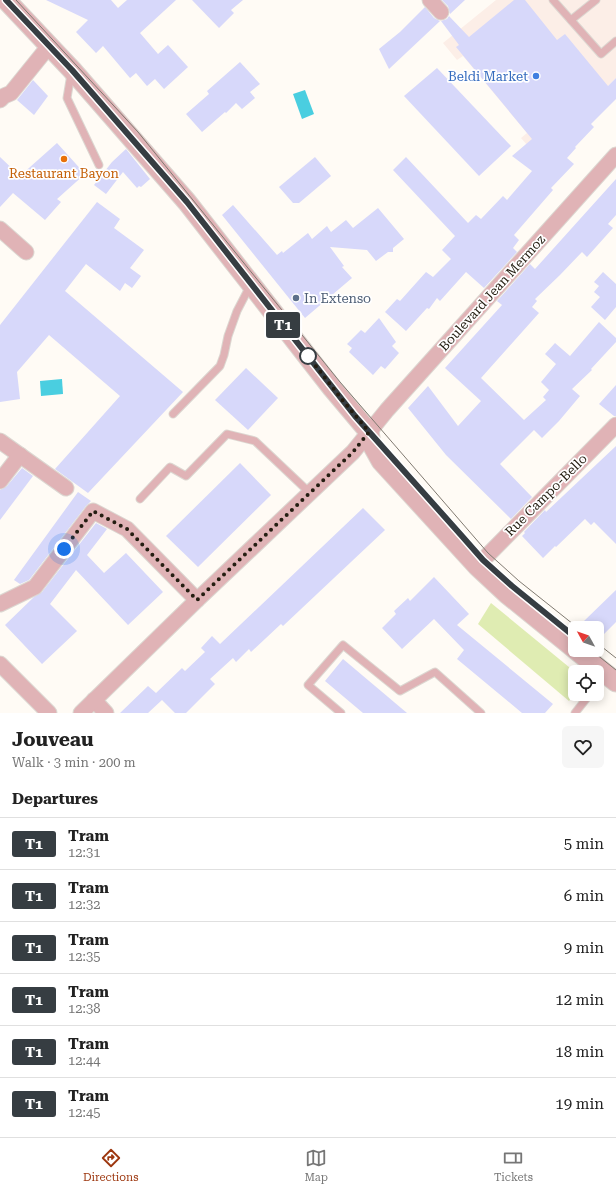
<!DOCTYPE html>
<html lang="en">
<head>
<meta charset="utf-8">
<style>
  body { margin:0; font-family:"Roboto Serif",serif; background:#f6f6f6; color:#222; height:100vh; display:flex; flex-direction:column; font-size:15px; white-space:nowrap }
  * { box-sizing:border-box; margin:0 }
  p { font-size:13px; color:#767676 }
  .icon { flex:none; width:22px; height:22px; fill:none; stroke:currentColor; stroke-width:2; stroke-linecap:round; stroke-linejoin:round }
  .map { position:relative; height:713px; overflow:hidden }
  .side { display:flex; flex-direction:column; background:#fff; flex:1 }
  .side>* { flex:none }
  .badge { padding:0 8px; border-radius:3px; font-size:14px; line-height:26px }
  .needle { width:26px; rotate:310deg }
  .fabs { position:absolute; left:568px; top:621px; display:grid; gap:8px }
  .fabs a { display:grid; place-items:center; width:36px; height:36px; border-radius:6px; background:#fff; box-shadow:0 2px 10px #0003; font-size:20px }
  .you { position:absolute; width:20px; height:20px; margin:-10px; border:3px solid #fff; border-radius:50%; background:#1a73e8; box-shadow:0 0 0 6px #1a73e833 }
  .map>.badge { position:absolute; translate:-50% -50%; box-shadow:0 0 0 2px #fff }
  h2 { padding:0 12px; font-size:15px; line-height:36px }
  .round { display:grid; place-items:center; flex:none; width:42px; height:42px; border-radius:6px; background:#f6f6f6 }
  .head { display:flex; align-items:center; justify-content:space-between; height:68px; padding:0 12px }
  h1 { font-size:19px; font-weight:700; line-height:30px }
  ul { padding:0; list-style:none }
  li { display:flex; align-items:center; gap:12px; height:52px; padding:0 12px; border-top:1px solid #e0e0e0 }
  li div { flex:1 }
  li b { display:block; font-size:15px }
  li em { font-style:normal }
  li .badge { min-width:44px; font-weight:700; text-align:center }
  .tab-bar { display:flex; justify-content:space-around; align-items:center; height:56px; border-top:1px solid #e0e0e0; background:#fff; font-size:11px; color:#767676 }
  .tab-bar a { display:grid; justify-items:center; gap:2px }
  .tab-bar .on { color:#9d370f }
  .map>svg:first-child { display:block }
  .commercial { fill:#fceee7 }
  .green { fill:#dfecb2 }
  .water { fill:#4acee0 }
  .building { fill:#d7d8fa }
  .lines { fill:none; stroke-linecap:round; stroke-linejoin:round }
  .service-casing { stroke:#dcd7d1; stroke-width:9 }
  .minor-casing { stroke:#dcd7d1; stroke-width:17 }
  .tertiary-casing { stroke:#dcd7d1; stroke-width:21 }
  .service { stroke:#e0b3b6; stroke-width:7 }
  .minor { stroke:#e0b3b6; stroke-width:15 }
  .tertiary { stroke:#e0b3b6; stroke-width:19 }
  .tram { stroke:#807a71; stroke-width:1 }
  .line-casing { stroke:#fff; stroke-width:9 }
  .line { stroke:#363d42; stroke-width:6 }
  .walk { stroke:#241d11; stroke-width:4; stroke-dasharray:0 7.2 }
  .shop-dot { fill:#3f7fe0; stroke:#fff; stroke-width:1.5 }
  .food-dot { fill:#e8710a; stroke:#fff; stroke-width:1.5 }
  .service-dot { fill:#5c6f8a; stroke:#fff; stroke-width:1.5 }
  .stop-dot { fill:#fff; stroke:#363d42; stroke-width:2 }
  .labels { text-anchor:middle; dominant-baseline:central; stroke-width:3.5; stroke-linejoin:round; paint-order:stroke }
  .shop-label { font-size:13px; fill:#366cbe; stroke:#fff; text-anchor:end }
  .food-label { font-size:13px; fill:#c56008; stroke:#fff }
  .street-label { font-size:13px; fill:#241d11; stroke:#fff }
  .service-label { font-size:13px; fill:#4e5e75; stroke:#fff; text-anchor:start }
</style>
</head>
<body>
<div class="map">
<svg width="616" height="713" viewBox="0 0 616 713">
  <rect width="100%" height="100%" fill="#fffbf5"/>
  <polygon class="commercial" points="496,0 616,0 616,78 596,98 528,146 521,138 527,133 463,56 457,60 443,43"/>
  <polygon class="green" points="491,603 575,672 575,693 569,701 478,624"/>
  <g class="water">
    <polygon points="305,90 314,114 302,119 293,94"/>
    <polygon points="62,379 63,394 41,396 40,381"/>
  </g>
  <g class="building">
    <polygon points="46,0 111,0 118,8 127,0 176,0 140,33 158,54 168,45 188,67 164,89 155,79 147,86 136,73 130,78 103,46 96,53 76,32 88,20"/>
    <polygon points="192,0 243,0 231,10 234,13 219,28"/>
    <polygon points="442,0 465,0 450,14 448,6"/>
    <polygon points="514,0 525,0 557,40 565,34 608,86 616,78 616,99 591,124 594,127 575,147 576,148 567,158 574,164 551,188 553,190 514,235 519,240 513,248 517,252 484,288 466,272 440,301 437,298 429,309 427,308 406,331 385,312 397,299 400,301 426,272 433,277 451,259 442,250 455,236 393,170 406,157 468,223 476,215 481,219 503,196 507,200 532,171 512,156 532,139 456,47 459,45 441,21 447,19 449,16 469,37"/>
    <polygon points="425,7 434,18 440,21 389,69 379,49 400,32"/>
    <polygon points="240,62 260,84 250,92 255,98 242,109 236,103 226,113 225,112 202,132 186,114 209,94 207,91"/>
    <polygon points="437,68 511,146 479,176 404,96"/>
    <polygon points="33,80 48,96 34,115 17,100"/>
    <polygon points="57,143 85,174 57,199 61,202 45,220 13,193 0,207 0,157 20,176"/>
    <polygon points="126,149 150,179 141,187 139,186 137,188 123,172 106,194 94,185 112,162"/>
    <polygon points="315,157 331,176 299,203 293,203 279,187"/>
    <polygon points="616,179 616,215 608,224 613,228 587,257 582,252 560,275 535,299 537,301 532,307 539,313 481,378 524,420 546,400 543,397 549,390 541,382 556,364 545,354 555,343 570,356 599,322 616,338 616,342 591,369 592,370 572,389 580,396 559,421 542,438 534,430 500,464 532,497 511,519 446,455 408,408 428,386 458,426 481,401 445,368 502,305 497,301 530,264 535,269"/>
    <polygon points="97,202 120,219 114,228 144,250 130,268 141,276 132,288 125,283 120,291 86,264 65,291 183,392 88,493 55,469 120,396 49,335 17,372 20,399 0,402 0,325"/>
    <polygon points="233,205 277,255 282,251 283,253 308,233 312,239 327,226 331,232 346,220 353,228 378,208 404,239 393,248 393,252 388,252 376,261 367,250 330,247 344,266 342,267 352,278 305,318 222,215"/>
    <polygon points="603,272 616,284 616,307 605,320 591,307 600,297 594,292 599,286 594,282"/>
    <polygon points="379,318 396,342 392,346 399,353 385,369 381,366 373,375 349,352 352,348 347,344 361,330 365,333"/>
    <polygon points="246,368 278,398 248,430 215,400"/>
    <polygon points="616,385 616,416 614,416 599,404"/>
    <polygon points="616,446 616,544 594,522 591,525 585,519 556,547 555,546 543,558 522,536 525,533 524,532 545,510 546,512"/>
    <polygon points="240,463 271,495 198,567 166,536"/>
    <polygon points="22,468 33,476 0,520 0,490 7,486"/>
    <polygon points="78,492 91,501 86,506 29,580 20,584 14,580"/>
    <polygon points="363,508 385,530 283,626 281,624 251,652 249,649 236,662 233,658 210,679 215,684 186,713 175,713 162,700 148,713 120,713 148,686 156,693 182,668 185,671 205,652 201,648 212,636 220,644"/>
    <polygon points="96,523 107,529 87,555 104,573 126,553 163,592 128,625 76,570 50,604 77,631 42,664 5,625 34,597 42,592"/>
    <polygon points="434,577 469,614 457,625 553,704 545,713 522,713 457,659 464,650 434,619 402,649 382,628 396,614 394,611 408,598 410,601"/>
    <polygon points="616,590 616,622 602,636 597,632 597,628 593,628 584,621"/>
    <polygon points="343,659 407,713 363,713 325,681"/>
  </g>
  <g class="lines">
    <defs>
      <g id="service">
        <polyline points="553,0 601,54 616,41"/>
        <polyline points="571,20 596,0"/>
        <polyline points="71,74 67,98 99,165"/>
        <polyline points="173,414 220,366 224,355 228,336 237,311 250,286"/>
        <polyline points="140,499 170,467 186,476 227,434 255,441 310,493"/>
        <polyline points="597,686 606,675"/>
        <polyline points="341,713 308,685 343,645 400,691 435,672 481,713"/>
        <polyline points="575,713 590,694"/>
      </g>
      <g id="minor">
        <polyline points="430,0 441,12"/>
        <polyline points="0,100 4,96 11,93 49,46"/>
        <polyline points="0,229 26,252"/>
        <polyline points="0,441 66,488"/>
        <polyline points="0,481 20,455"/>
        <polyline points="477,566 616,425"/>
        <polyline points="0,604 35,587 93,511 127,529 197,600"/>
        <polyline points="0,664 49,713"/>
        <polyline points="94,700 106,713"/>
        <polyline points="81,713 197,600 353,452 387,410 616,155"/>
      </g>
      <g id="tertiary">
        <polyline points="6,0 72,70 187,202 332,388 369,432 371,443 381,461 477,566 507,594 575,649"/>
        <polyline points="576,650 616,682"/>
      </g>
    </defs>
    <use href="#service" class="service-casing"/>
    <use href="#minor" class="minor-casing"/>
    <use href="#tertiary" class="tertiary-casing"/>
    <use href="#service" class="service"/>
    <use href="#minor" class="minor"/>
    <use href="#tertiary" class="tertiary"/>
    <g class="tram">
      <polyline points="16,0 138,132 340,382 488,553 519,581 578,628"/>
      <polyline points="369,432 483,560 512,586 575,637"/>
      <polyline points="597,643 616,658"/>
      <polyline points="591,650 616,670"/>
    </g>
  </g>
  <g class="lines">
    <defs>
      <polyline id="line" points="6,0 72,70 187,202 355,416 461,535 483,560 512,586 575,637"/>
    </defs>
    <use href="#line" class="line-casing"/>
    <use href="#line" class="line"/>
    <polyline class="walk" points="64,549 93,511 127,529 197,600 353,452 369,432 340,397 308,356"/>
  </g>
  <circle class="shop-dot" cx="536" cy="76" r="4"/>
  <circle class="food-dot" cx="64" cy="159" r="4"/>
  <circle class="service-dot" cx="296" cy="298" r="4"/>
  <circle class="stop-dot" cx="308" cy="356" r="8"/>
  <g class="labels">
    <g class="shop-label">
      <text x="528" y="76">Beldi Market</text>
    </g>
    <g class="food-label">
      <text x="64" y="173">Restaurant Bayon</text>
    </g>
    <g class="street-label">
      <text transform="translate(492 293) rotate(-48)">Boulevard Jean Mermoz</text>
      <text transform="translate(546 495) rotate(-45)">Rue Campo-Bello</text>
    </g>
    <g class="service-label">
      <text x="304" y="298">In Extenso</text>
    </g>
  </g>
</svg>
<div class="fabs">
<a><svg class="needle" viewBox="-14 -14 28 28"><path d="M0-13l5 13h-10z" fill="#e53935"/><path d="M0 13l5-13h-10z" fill="#767676"/></svg></a>
<a><svg class="icon" aria-label="locate" viewBox="0 0 24 24"><circle cx="12" cy="12" r="6"/><path d="M12 2v4M12 18v4M2 12h4M18 12h4"/></svg></a>
</div>
<div class="you" style="left:64px;top:549px"></div>
<b class="badge" style="left:283px;top:325px;background:#363d42;color:#fff">T1</b>
</div>
<section class="side">
<div class="head"><div><h1>Jouveau</h1><p>Walk · 3 min · 200 m</p></div><a class="round"><svg class="icon" aria-label="heart" viewBox="0 0 24 24"><path d="M12 20l-8-8c-3-5 5-10 8-4 3-6 11-1 8 4z"/></svg></a></div>
<h2>Departures</h2>
<ul>
<li><span class="badge" style="background:#363d42;color:#fff">T1</span><div><b>Tram</b><p>12:31</p></div><em>5 min</em></li>
<li><span class="badge" style="background:#363d42;color:#fff">T1</span><div><b>Tram</b><p>12:32</p></div><em>6 min</em></li>
<li><span class="badge" style="background:#363d42;color:#fff">T1</span><div><b>Tram</b><p>12:35</p></div><em>9 min</em></li>
<li><span class="badge" style="background:#363d42;color:#fff">T1</span><div><b>Tram</b><p>12:38</p></div><em>12 min</em></li>
<li><span class="badge" style="background:#363d42;color:#fff">T1</span><div><b>Tram</b><p>12:44</p></div><em>18 min</em></li>
<li><span class="badge" style="background:#363d42;color:#fff">T1</span><div><b>Tram</b><p>12:45</p></div><em>19 min</em></li>
</ul>
</section>
<nav class="tab-bar">
<a class="on"><svg class="icon" aria-label="directions" viewBox="0 0 24 24"><path d="M12 3l9 9-9 9-9-9zM9 14v-3h6M13 9l2 2-2 2"/></svg>Directions</a>
<a><svg class="icon" aria-label="map" viewBox="0 0 24 24"><path d="M3 6l6-2 6 2 6-2v14l-6 2-6-2-6 2zM9 4v14M15 6v14"/></svg>Map</a>
<a><svg class="icon" aria-label="tickets" viewBox="0 0 24 24"><path d="M3 7h18v10H3zM15 7v10"/></svg>Tickets</a>
</nav>
</body>
</html>
